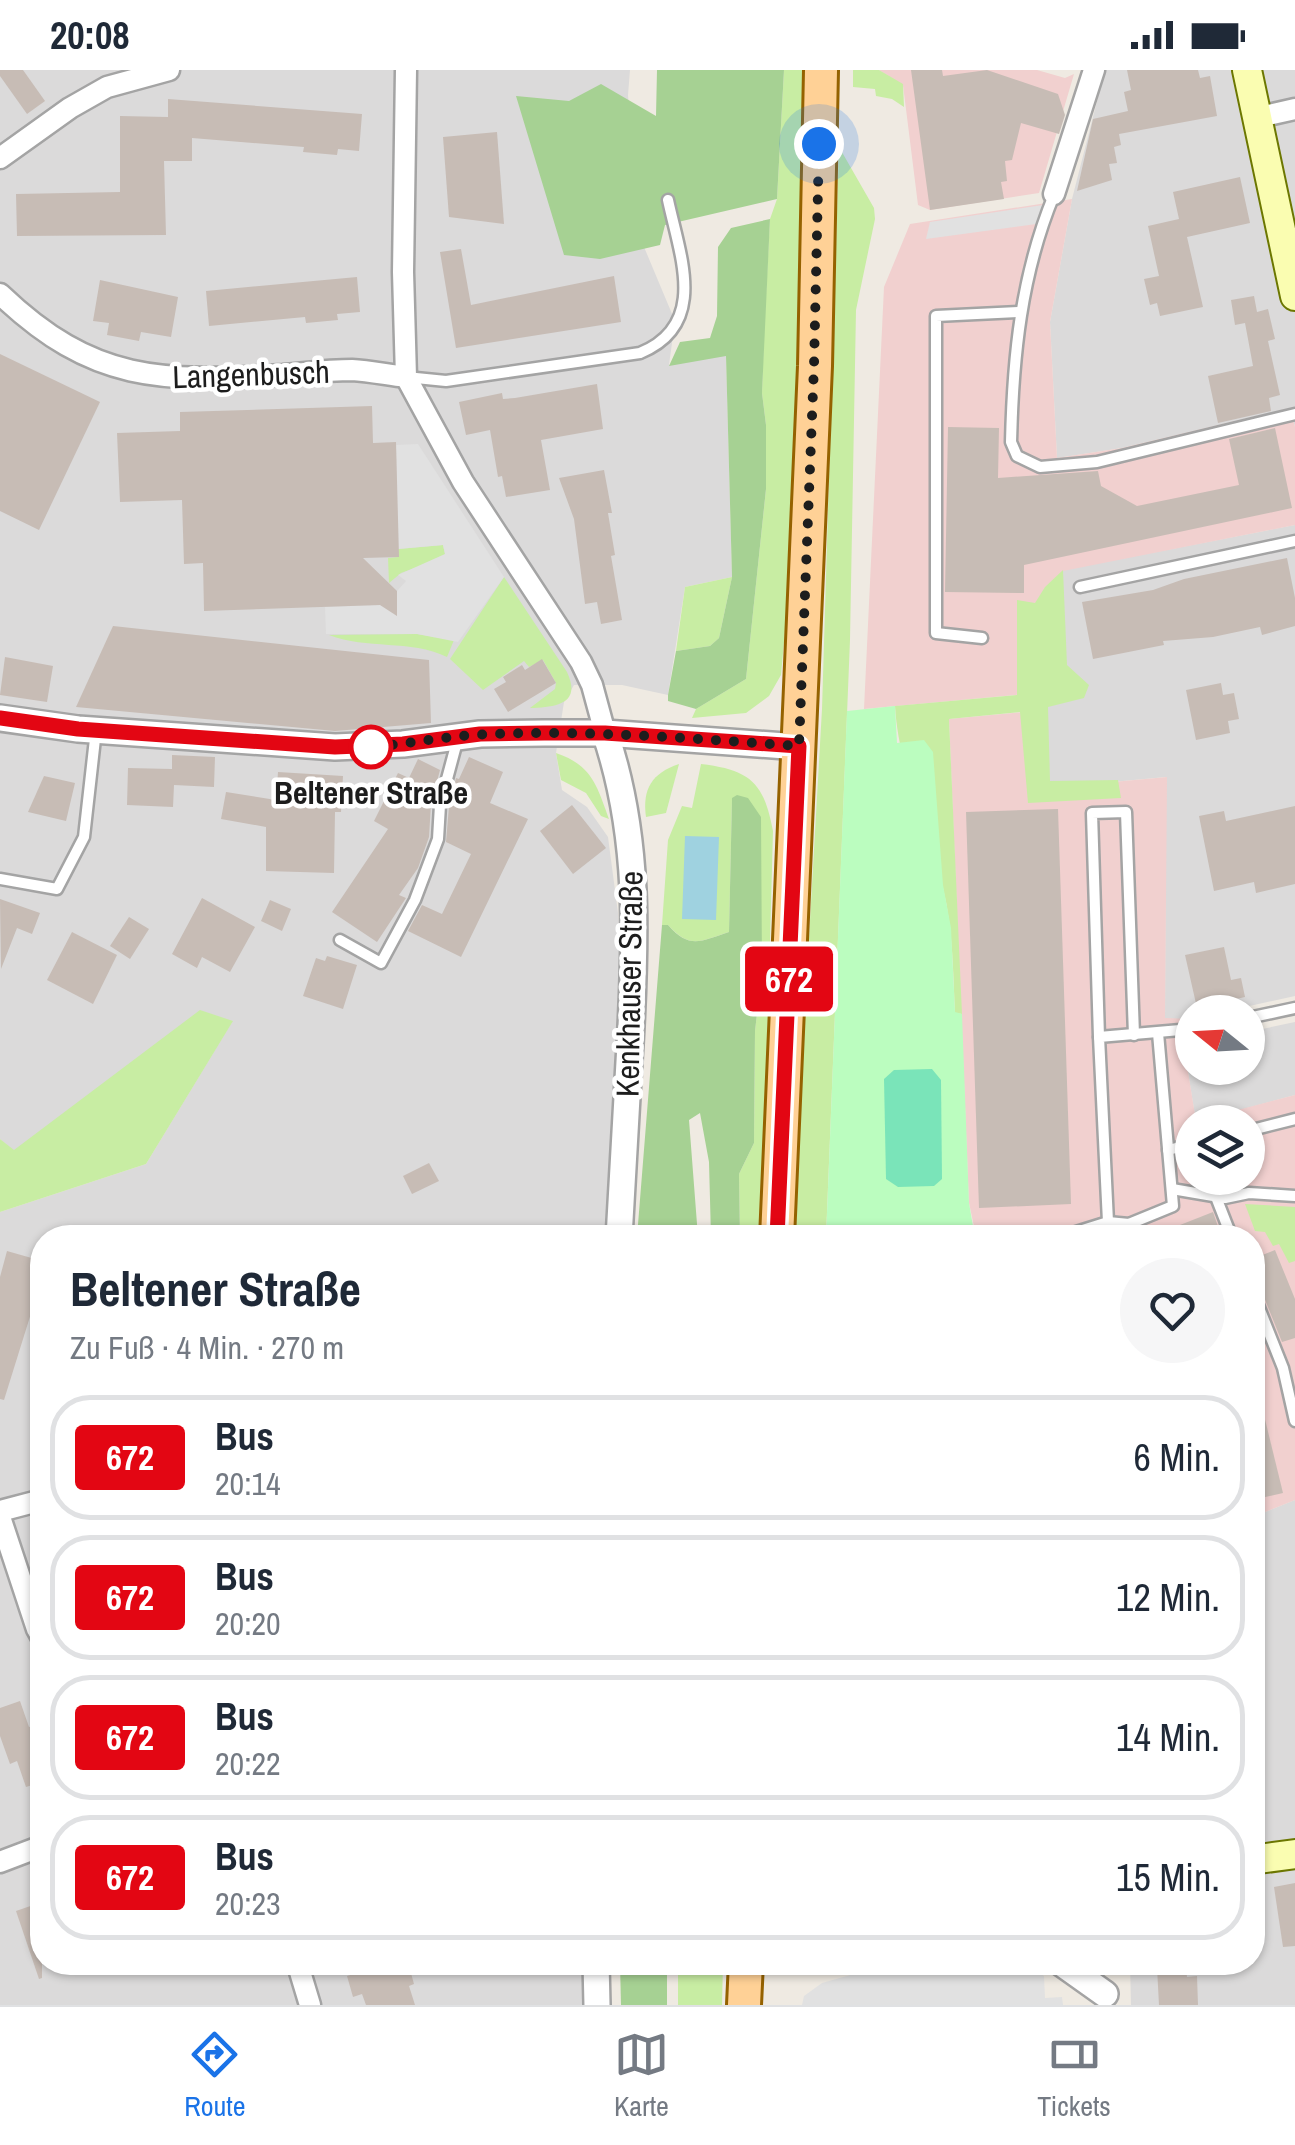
<!DOCTYPE html>
<html lang="de">
<head>
<meta charset="utf-8">
<style>
  body { margin:0; font-family:"Archivo Narrow",sans-serif; background:#f6f6f7; color:#1f2937; height:100vh; display:flex; flex-direction:column; font-size:38px; white-space:nowrap }
  * { box-sizing:border-box; margin:0 }
  p { font-size:32px; color:#747a83 }
  .icon { flex:none; width:55px; height:55px; fill:none; stroke:currentColor; stroke-width:2; stroke-linecap:round; stroke-linejoin:round }
  .map { position:relative; flex:1; overflow:hidden }
  .panel { position:absolute; left:30px; top:1155px; width:1235px; height:750px; display:flex; flex-direction:column; background:#fff; border-radius:40px; box-shadow:0 2px 8px #0004 }
  .panel>* { flex:none }
  .badge { padding:0 20px; border-radius:8px; font-size:35px; line-height:65px }
  .needle { width:65px; rotate:288deg }
  .fabs { position:absolute; left:1175px; top:925px; display:grid; gap:20px }
  .fabs a { display:grid; place-items:center; width:90px; height:90px; border-radius:50%; background:#fff; box-shadow:0 2px 8px #0004; font-size:50px }
  .you { position:absolute; width:50px; height:50px; margin:-25px; border:8px solid #fff; border-radius:50%; background:#1a73e8; box-shadow:0 0 0 15px #1a73e833 }
  .map>.badge { position:absolute; translate:-50% -50%; box-shadow:0 0 0 5px #fff }
  .round { display:grid; place-items:center; flex:none; width:105px; height:105px; border-radius:52px; background:#f6f6f7 }
  .overview { display:flex; align-items:center; justify-content:space-between; height:170px; padding:0 40px }
  h1 { font-size:48px; font-weight:700; line-height:75px }
  ul { padding:0; list-style:none }
  li { display:flex; align-items:center; gap:30px; height:125px; margin:0 20px 15px; padding:0 20px; border:5px solid #e0e1e3; border-radius:40px }
  li div { flex:1 }
  li b { display:block; font-size:38px }
  li em { font-style:normal }
  li .badge { min-width:110px; font-weight:700; text-align:center }
  .status { display:flex; justify-content:space-between; align-items:center; height:70px; padding:0 50px; background:#fff; direction:ltr }
  .status svg { height:28px; fill:currentColor }
  .menu { display:flex; justify-content:space-around; align-items:center; height:140px; border-top:2px solid #e0e1e3; background:#fff; font-size:28px; color:#747a83 }
  .menu a { display:grid; justify-items:center; gap:5px }
  .menu .on { color:#1a73e8 }
  .map>svg:first-child { display:block }
  .residential { fill:#dbdada }
  .commercial { fill:#f1d0cf; fill-rule:evenodd }
  .grass { fill:#c8eda3 }
  .forest { fill:#a6d193 }
  .park { fill:#bbfdbf }
  .pitch { fill:#7ae4b9 }
  .parking { fill:#e1e1e1 }
  .water { fill:#9fd2e0 }
  .building { fill:#c7bcb5 }
  .lines { fill:none; stroke-linecap:round; stroke-linejoin:round }
  .service-casing { stroke:#a4a4a4; stroke-width:15 }
  .minor-casing { stroke:#a4a4a4; stroke-width:25 }
  .tertiary-casing { stroke:#a4a4a4; stroke-width:30 }
  .secondary-casing { stroke:#6c7700; stroke-width:32 }
  .primary-casing { stroke:#956200; stroke-width:38 }
  .service { stroke:#fff; stroke-width:10 }
  .minor { stroke:#fff; stroke-width:20 }
  .tertiary { stroke:#fff; stroke-width:25 }
  .secondary { stroke:#fafdb1; stroke-width:28 }
  .primary { stroke:#ffd196; stroke-width:32 }
  .line-casing { stroke:#fff; stroke-width:22 }
  .line { stroke:#e30613; stroke-width:15 }
  .walk { stroke:#1d1d1d; stroke-width:10; stroke-dasharray:0 18 }
  .stop-dot { fill:#fff; stroke:#e30613; stroke-width:5 }
  .labels { text-anchor:middle; dominant-baseline:central; stroke-width:9; stroke-linejoin:round; paint-order:stroke }
  .street-label { font-size:32px; fill:#1d1d1d; stroke:#fff }
  .stop-label { font-size:32px; font-weight:bold; fill:#1d1d1d; stroke:#fff }
</style>
</head>
<body>
<div class="status"><b>20:08</b><svg viewBox="0 0 49 12"><path d="M0 12V9h3v3zM5 12V6h3v6zM10 12V3h3v9zM15 12V0h3v12zM26 1h20v11H26zM47 4h2v5h-2z"/></svg></div>
<div class="map">
<svg width="1295" height="1935" viewBox="0 0 1295 1935">
  <rect width="100%" height="100%" fill="#efeae2"/>
  <g class="residential">
    <polygon points="0,0 630,0 628,25 639,165 675,251 669,295 726,285 732,507 685,517 668,625 622,615 574,615 564,632 556,683 562,720 587,737 608,767 618,843 623,900 608,1167 42,1168 42,1892 584,1893 585,1935 0,1935 0,1142 146,1094 232,952 200,941 14,1081 0,1069"/>
    <polygon points="1105,0 1295,0 1295,357 1290,338 1122,378 1057,388 1050,252 1072,129"/>
    <polygon points="1295,455 1295,926 1222,942 1192,942 1192,949 1165,949 1166,707 1036,719 1063,500"/>
    <polygon points="1295,952 1295,1025 1196,1052 1184,977 1192,975 1192,998 1248,998 1248,962"/>
    <polygon points="1295,1430 1295,1935 1131,1935 1130,1893 1252,1892 1253,1447"/>
  </g>
  <g class="commercial">
    <polygon points="879,0 1037,0 1065,8 1074,4 1039,123 930,140 918,135 903,15"/>
    <polygon points="1072,129 1050,252 1057,388 1122,378 1290,338 1295,357 1295,455 1063,501 1049,622 864,639 884,217 910,154"/>
    <path d="M1034,641l3,78 130,-12 -2,241 27,1v26l-8,2 12,74 99,-26v405l-42,17 -1,-279 -276,-2 -7,-33 -20,-484zM1192,1052h56v56h-56z"/>
  </g>
  <g class="grass">
    <polygon points="784,0 805,0 800,270 790,506 781,605 769,626 746,643 692,648 696,639 746,609 766,419 766,355 762,323 764,262 770,149 777,129"/>
    <polygon points="853,0 879,0 903,14 904,37 892,29 876,26 875,19 853,17"/>
    <polygon points="839,77 874,138 875,149 856,240 850,570 826,1167 792,1168 822,639"/>
    <polygon points="443,475 445,484 442,488 401,503 389,513 388,488 398,487 398,479"/>
    <path d="M1063,500l4,95 22,20 -5,13 -36,9 2,74 68,-1 3,18 -93,5 -8,-91 -71,7 13,295 -7,-1c-2,-42 -2,-84 -12,-125 -15,-64 -44,-115 -48,-182l122,-11v-95l18,3 10,-16z"/>
    <path d="M504,507l63,95c15,32 -11,35 -37,36l25,-19 1,-6 -13,-23 -14,7 -5,-6 -41,29 -33,-31z"/>
    <polygon points="732,507 719,568 710,576 676,581 685,517"/>
    <path d="M417,564l37,6 -7,17c-37,-18 -80,-7 -118,-22z"/>
    <path d="M556,683c36,12 41,33 53,66l-8,-3 -15,-23 -25,-13z"/>
    <path d="M679,694l-13,49 -20,4c-4,-28 6,-44 33,-53z"/>
    <path d="M701,694c50,6 63,19 72,67l-11,406h-22l-1,-63 15,-31 1,-112 7,-60 -30,-172 -3,133c-29,9 -38,18 -61,-7h-6l6,-85 14,-34 10,2z"/>
    <polygon points="200,940 233,951 146,1094 0,1142 0,1069 14,1080"/>
    <polygon points="1245,1134 1295,1137 1295,1191 1289,1193 1279,1174 1273,1176 1265,1162 1255,1161"/>
    <polygon points="678,1893 723,1893 722,1935 678,1935"/>
  </g>
  <g class="forest">
    <polygon points="657,0 784,0 777,129 665,155 660,175 600,189 564,185 516,26 569,31 601,14 656,46"/>
    <polygon points="770,149 762,323 766,355 766,419 746,609 696,639 668,631 668,625 676,581 710,576 719,568 732,507 726,286 669,296 680,272 710,268 717,246 718,177 731,158"/>
    <path d="M737,725l11,3 13,19 1,154 -7,60 -1,112 -15,31 1,63h-29l-2,-75 -9,-49 -11,7 9,117h-61l25,-312h6c22,25 33,16 61,7l3,-134z"/>
    <polygon points="620,1893 667,1893 667,1935 621,1935"/>
  </g>
  <polygon class="park" points="895,636 897,673 924,670 933,682 943,815 951,858 955,942 962,944 969,1133 975,1168 826,1168 847,641"/>
  <polygon class="pitch" points="932,999 941,1010 942,1109 934,1116 898,1117 886,1109 884,1009 894,1000"/>
  <g class="parking">
    <polygon points="1050,134 1044,153 926,169 930,152"/>
    <polygon points="418,374 504,507 458,572 417,564 326,564 325,537 380,535 392,539 397,534 397,521 406,511 398,505 445,484 443,475 398,479 396,375"/>
    <polygon points="893,1893 1023,1894 1044,1906 1045,1928 1062,1927 1063,1935 802,1935 804,1926 822,1913"/>
  </g>
  <polygon class="water" points="685,766 719,767 716,850 682,849"/>
  <g class="building">
    <polygon points="0,0 23,0 45,31 27,44 0,6"/>
    <polygon points="911,0 942,0 943,6 987,0 1058,24 1065,45 1059,64 1021,53 1012,90 1005,91 1007,111 1001,112 1004,129 930,140"/>
    <polygon points="1127,0 1198,0 1200,8 1210,6 1217,46 1119,64 1121,75 1114,77 1117,93 1109,94 1112,110 1077,121 1093,49 1128,41 1124,22 1131,20"/>
    <polygon points="168,29 362,44 359,81 338,79 337,85 303,82 304,77 192,68 192,91 164,91 166,165 17,166 16,124 120,122 120,46 168,47"/>
    <polygon points="497,62 504,154 449,147 443,67"/>
    <polygon points="1240,107 1250,153 1187,167 1203,237 1160,246 1157,233 1150,235 1144,209 1159,206 1148,156 1179,149 1173,122"/>
    <polygon points="461,179 471,235 614,206 621,252 456,278 440,182"/>
    <polygon points="357,207 360,242 337,244 338,250 306,253 305,247 209,256 206,221"/>
    <polygon points="100,210 178,227 171,267 141,262 139,271 107,265 109,253 93,251"/>
    <polygon points="1254,226 1257,242 1268,239 1275,269 1268,271 1280,325 1269,328 1271,341 1218,353 1208,306 1253,296 1245,253 1235,255 1231,230"/>
    <polygon points="0,284 100,332 39,460 0,441"/>
    <polygon points="597,314 603,359 541,370 550,420 506,427 502,406 498,407 490,360 466,365 459,332 502,323 503,329 515,328"/>
    <polygon points="372,336 373,373 396,372 399,487 363,488 397,521 397,546 380,535 204,541 203,493 184,494 182,430 120,432 117,363 180,361 180,342"/>
    <polygon points="948,357 999,358 998,408 1098,401 1101,416 1137,436 1239,415 1229,369 1275,358 1292,438 1024,495 1024,523 945,522"/>
    <polygon points="604,400 612,443 608,443 615,485 611,486 622,550 601,554 597,532 585,534 574,449 559,408"/>
    <polygon points="1287,488 1295,528 1295,556 1262,565 1260,557 1213,567 1163,571 1164,575 1093,589 1082,532 1153,520 1184,509"/>
    <polygon points="113,556 429,590 431,653 335,661 76,637"/>
    <polygon points="5,587 53,596 47,632 0,625"/>
    <polygon points="542,589 556,613 508,642 494,619 506,612 503,607 522,595 525,600"/>
    <polygon points="1221,613 1223,625 1234,623 1239,649 1228,651 1230,663 1196,670 1186,620"/>
    <polygon points="172,685 215,687 214,717 174,715 173,737 127,735 128,698 172,699"/>
    <polygon points="469,687 503,702 490,733 528,749 461,887 408,861 422,835 442,844 471,784 446,772 449,736 456,708 459,709"/>
    <polygon points="418,689 440,700 431,734 429,767 418,798 399,825 406,828 377,872 332,842 388,759 374,751 398,703 409,708"/>
    <polygon points="278,702 343,706 341,742 335,742 334,803 266,801 266,757 221,749 226,722 276,730"/>
    <polygon points="44,706 75,713 66,751 28,742"/>
    <polygon points="572,735 606,778 573,804 540,761"/>
    <polygon points="1295,736 1295,814 1256,823 1254,812 1214,821 1199,746 1224,741 1226,751"/>
    <polygon points="1058,739 1071,1134 979,1138 966,742"/>
    <polygon points="202,828 255,857 230,902 202,887 197,898 172,884"/>
    <polygon points="0,829 40,843 32,864 17,858 1,899"/>
    <polygon points="270,830 291,839 282,861 261,851"/>
    <polygon points="129,847 149,859 130,889 110,876"/>
    <polygon points="72,862 117,885 93,934 47,910"/>
    <polygon points="1224,877 1231,910 1241,908 1245,927 1197,938 1185,885"/>
    <polygon points="327,886 357,895 343,939 303,926 316,888 325,891"/>
    <polygon points="429,1093 439,1111 412,1124 403,1106"/>
    <polygon points="1213,1142 1222,1168 1152,1168 1152,1166"/>
    <polygon points="1275,1180 1295,1229 1295,1268 1282,1272 1260,1217 1252,1211 1252,1189"/>
    <polygon points="7,1181 42,1191 42,1219 37,1238 33,1237 4,1330 0,1329 0,1207"/>
    <polygon points="1260,1329 1283,1423 1252,1430 1252,1330"/>
    <polygon points="20,1631 29,1657 37,1655 42,1672 42,1712 26,1717 17,1691 10,1694 0,1666 0,1638"/>
    <polygon points="1295,1813 1295,1876 1283,1877 1274,1817"/>
    <polygon points="42,1832 42,1908 39,1909 16,1841"/>
    <polygon points="393,1892 401,1892 403,1897 409,1896 414,1914 409,1916 415,1935 366,1935 362,1924 353,1927 347,1906"/>
    <polygon points="1186,1895 1187,1907 1197,1906 1198,1935 1159,1935 1157,1897"/>
  </g>
  <g class="lines">
    <defs>
      <g id="service">
        <path d="M1054,125c-33,80 -41,161 -43,247l6,14 23,11 57,-5 198,-48"/>
        <path d="M406,307l40,4 194,-28c69,-28 40,-97 28,-153"/>
        <polyline points="1080,517 1295,471"/>
        <polyline points="982,568 936,563 936,246 1019,242"/>
        <polyline points="0,809 57,819 84,767 96,660"/>
        <polyline points="340,870 381,893 415,830 438,769 440,735 458,668"/>
        <polyline points="1248,948 1295,938"/>
        <polyline points="1099,967 1092,743 1126,742 1134,965"/>
        <polyline points="1248,1061 1295,1049"/>
        <polyline points="1168,1080 1192,1074"/>
        <polyline points="1172,1119 1225,1128 1249,1123 1295,1126"/>
        <polyline points="1216,1127 1232,1168"/>
        <polyline points="1108,1152 1129,1154 1173,1136 1158,963"/>
        <polyline points="1057,1168 1108,1152 1099,967 1192,959"/>
        <polyline points="1252,1220 1283,1298 1295,1351"/>
      </g>
      <g id="minor">
        <polyline points="406,0 403,202 406,307 463,412 581,592 592,615 605,663"/>
        <polyline points="1255,48 1295,39"/>
        <polyline points="0,88 70,38 107,17 169,0"/>
        <polyline points="1054,124 1094,0"/>
        <path d="M0,224c93,89 161,88 283,81 23,-2 46,-5 69,-5 18,1 36,5 54,7"/>
        <polyline points="0,1441 42,1430"/>
        <polyline points="0,1447 37,1559 42,1568"/>
        <polyline points="0,1792 42,1776"/>
        <polyline points="297,1892 310,1935"/>
      </g>
      <g id="tertiary">
        <polyline points="0,648 78,659 335,677 403,674 480,664 544,663 605,663 799,677"/>
        <path d="M605,663c35,102 31,206 25,312 -4,64 -7,128 -11,193"/>
        <polyline points="596,1892 597,1935"/>
        <polyline points="1060,1892 1105,1924"/>
      </g>
      <g id="secondary">
        <polyline points="1247,0 1295,226"/>
        <polyline points="1252,1790 1295,1784"/>
      </g>
      <g id="primary">
        <polyline points="777,1168 815,296 821,0"/>
        <polyline points="744,1935 746,1892"/>
      </g>
    </defs>
    <use href="#service" class="service-casing"/>
    <use href="#minor" class="minor-casing"/>
    <use href="#tertiary" class="tertiary-casing"/>
    <use href="#secondary" class="secondary-casing"/>
    <use href="#primary" class="primary-casing"/>
    <use href="#service" class="service"/>
    <use href="#minor" class="minor"/>
    <use href="#tertiary" class="tertiary"/>
    <use href="#secondary" class="secondary"/>
    <use href="#primary" class="primary"/>
  </g>
  <g class="lines">
    <defs>
      <polyline id="line" points="0,648 78,659 335,677 403,674 480,664 544,663 605,663 799,676 777,1168"/>
    </defs>
    <use href="#line" class="line-casing"/>
    <use href="#line" class="line"/>
    <path class="walk" d="M371,677l-7,1c44,-4 87,-13 130,-14 102,-4 203,5 305,12l15,-380 5,-222"/>
  </g>
  <circle class="stop-dot" cx="371" cy="677" r="20"/>
  <g class="labels">
    <g class="street-label">
      <text transform="translate(251 304) rotate(-2)">Langenbusch</text>
      <text transform="translate(629 914) rotate(-89)">Kenkhauser Straße</text>
    </g>
    <g class="stop-label">
      <text x="371" y="722">Beltener Straße</text>
    </g>
  </g>
</svg>
<div class="fabs">
<a><svg class="needle" viewBox="-14 -14 28 28"><path d="M0-13l5 13h-10z" fill="#e53935"/><path d="M0 13l5-13h-10z" fill="#747a83"/></svg></a>
<a><svg class="icon" aria-label="layers" viewBox="0 0 24 24"><path d="M12 4l9 5-9 5-9-5zM3 14l9 5 9-5"/></svg></a>
</div>
<div class="you" style="left:819px;top:74px"></div>
<b class="badge" style="left:789px;top:909px;background:#e30613;color:#fff">672</b>
<section class="panel">
<div class="overview"><div><h1>Beltener Straße</h1><p>Zu Fuß · 4 Min. · 270 m</p></div><a class="round"><svg class="icon" aria-label="heart" viewBox="0 0 24 24"><path d="M12 20l-8-8c-3-5 5-10 8-4 3-6 11-1 8 4z"/></svg></a></div>
<ul>
<li><span class="badge" style="background:#e30613;color:#fff">672</span><div><b>Bus</b><p>20:14</p></div><em>6 Min.</em></li>
<li><span class="badge" style="background:#e30613;color:#fff">672</span><div><b>Bus</b><p>20:20</p></div><em>12 Min.</em></li>
<li><span class="badge" style="background:#e30613;color:#fff">672</span><div><b>Bus</b><p>20:22</p></div><em>14 Min.</em></li>
<li><span class="badge" style="background:#e30613;color:#fff">672</span><div><b>Bus</b><p>20:23</p></div><em>15 Min.</em></li>
</ul>
</section>
</div>
<nav class="menu">
<a class="on"><svg class="icon" aria-label="directions" viewBox="0 0 24 24"><path d="M12 3l9 9-9 9-9-9zM9 14v-3h6M13 9l2 2-2 2"/></svg>Route</a>
<a><svg class="icon" aria-label="map" viewBox="0 0 24 24"><path d="M3 6l6-2 6 2 6-2v14l-6 2-6-2-6 2zM9 4v14M15 6v14"/></svg>Karte</a>
<a><svg class="icon" aria-label="tickets" viewBox="0 0 24 24"><path d="M3 7h18v10H3zM15 7v10"/></svg>Tickets</a>
</nav>
</body>
</html>
